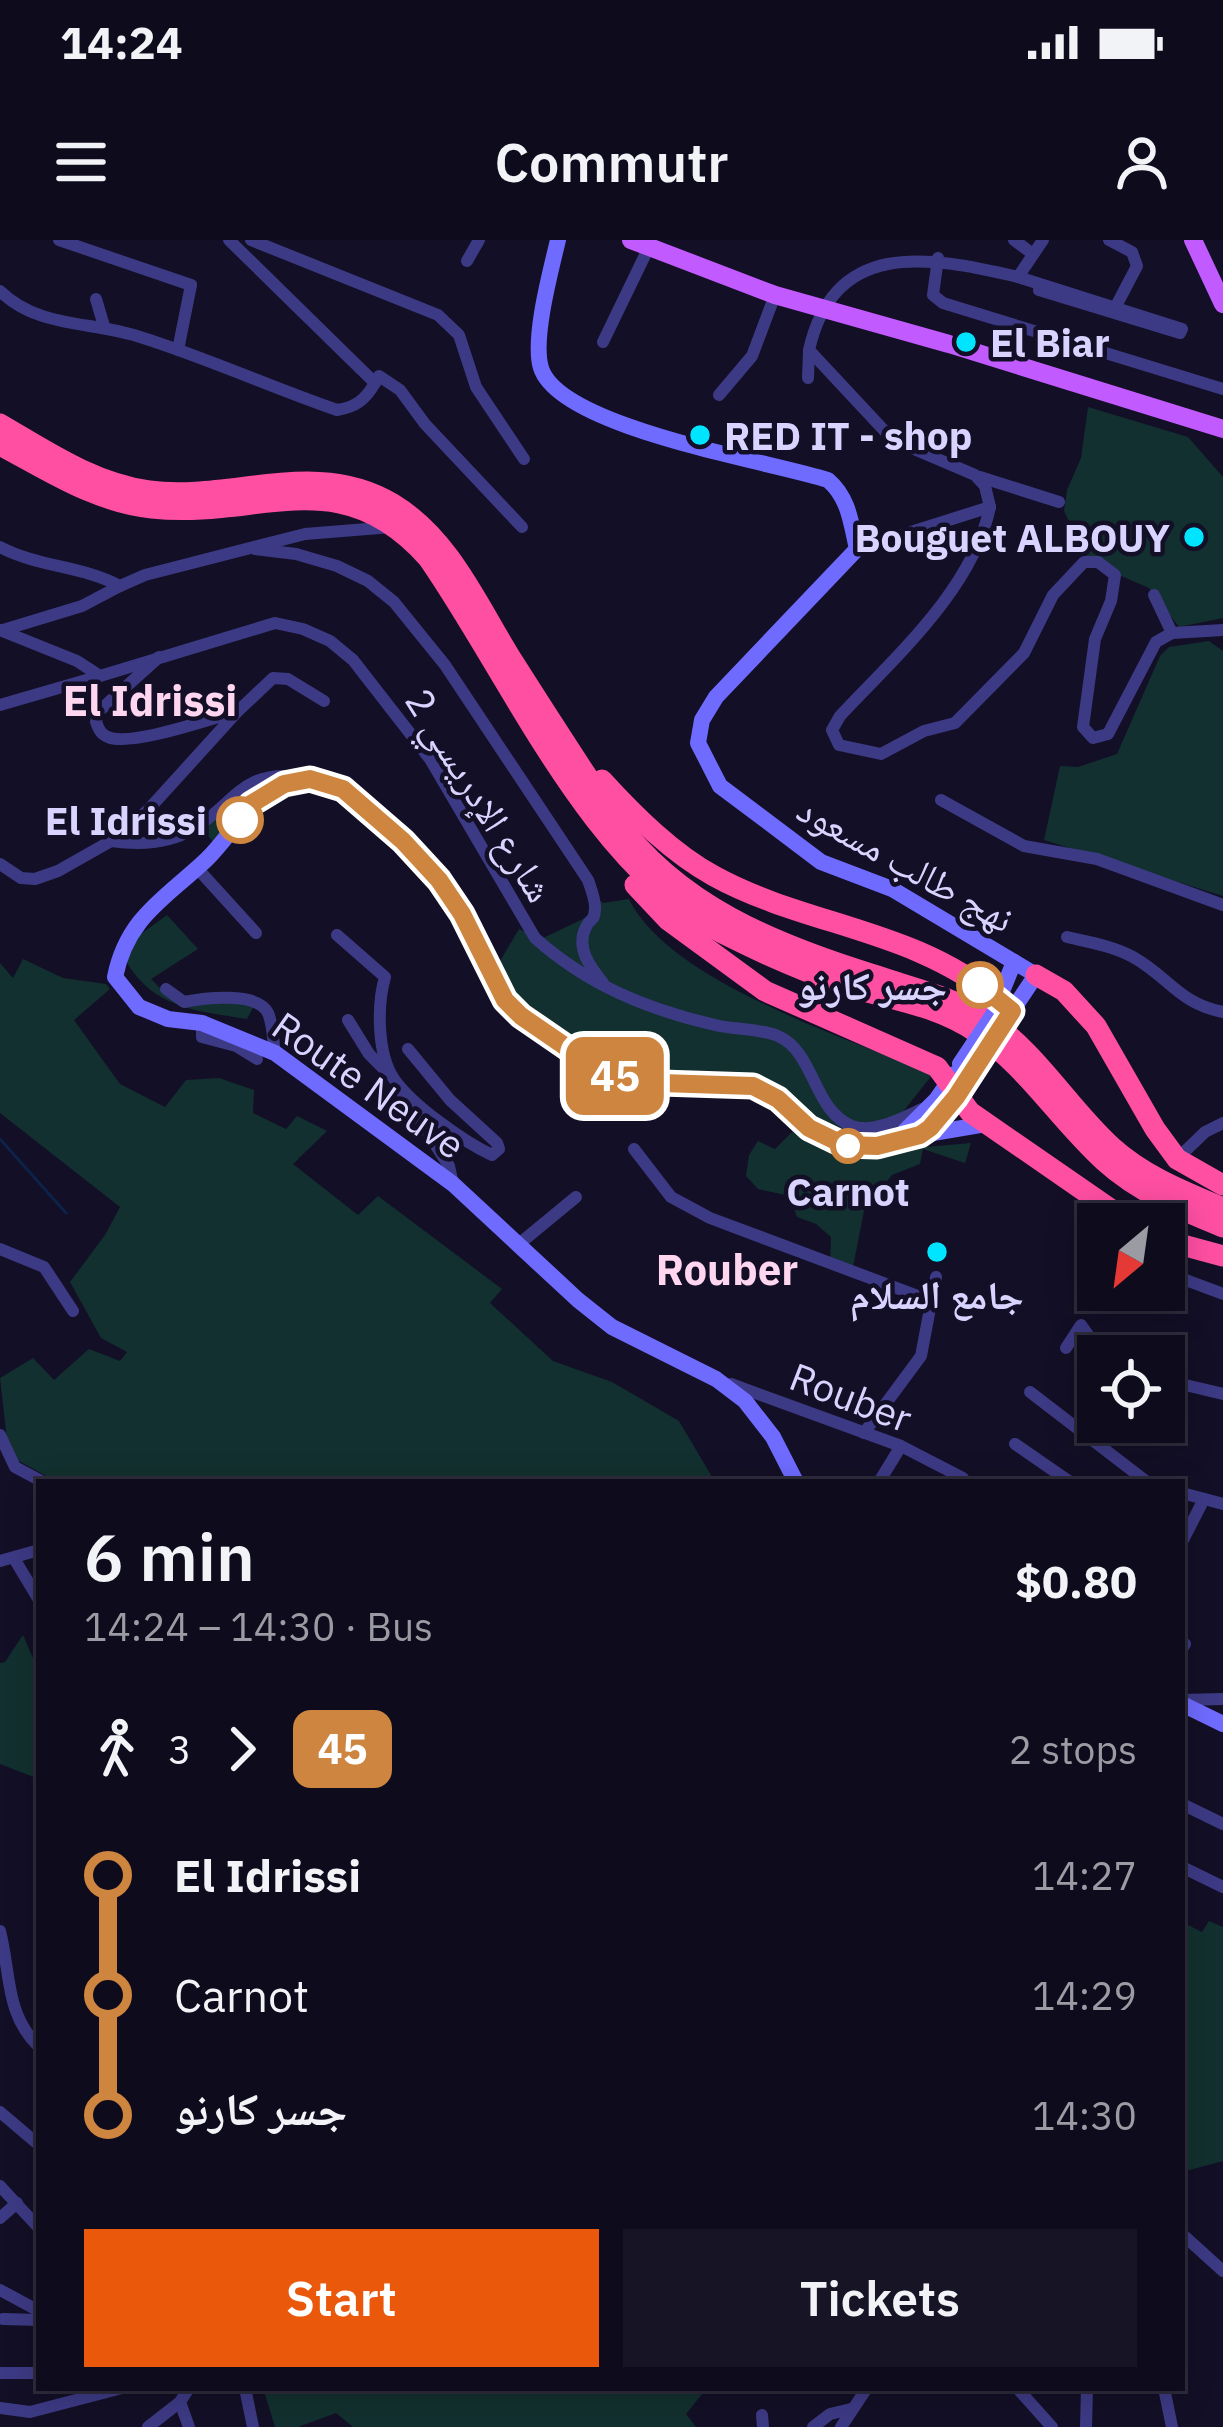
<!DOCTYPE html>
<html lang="en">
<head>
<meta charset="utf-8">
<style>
  body { margin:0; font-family:"IBM Plex Sans","Noto Naskh Arabic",sans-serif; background:#171425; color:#f1f3f6; height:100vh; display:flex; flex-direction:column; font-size:45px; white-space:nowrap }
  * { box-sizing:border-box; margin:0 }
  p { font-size:39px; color:#9b9ba3 }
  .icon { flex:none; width:66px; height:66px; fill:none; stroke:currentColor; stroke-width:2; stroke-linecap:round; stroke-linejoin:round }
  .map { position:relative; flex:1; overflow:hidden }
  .details { position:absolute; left:36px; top:1239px; width:1149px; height:912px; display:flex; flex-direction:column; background:#0e0b1c; border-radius:0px; box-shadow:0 6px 30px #0003,0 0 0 3px #2e2b3b }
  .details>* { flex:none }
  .badge { padding:0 24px; border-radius:18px; font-size:42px; line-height:78px }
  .needle { width:78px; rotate:209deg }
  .fabs { position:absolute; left:1077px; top:963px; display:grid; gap:24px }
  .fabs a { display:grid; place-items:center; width:108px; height:108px; border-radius:0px; background:#0e0b1c; box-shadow:0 6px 30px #0003,0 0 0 3px #2e2b3b; font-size:60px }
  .map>.badge { position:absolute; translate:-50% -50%; box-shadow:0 0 0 6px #fff }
  .legs { display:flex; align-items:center; gap:18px; height:132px; padding:0 48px; font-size:39px }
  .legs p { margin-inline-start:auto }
  .headline { display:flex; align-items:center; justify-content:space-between; height:204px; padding:0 48px }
  h1 { font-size:66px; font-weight:600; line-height:90px }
  .primary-button { display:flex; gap:24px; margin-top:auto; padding:24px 48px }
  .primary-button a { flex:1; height:138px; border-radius:0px; background:#ea580c; color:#fff; font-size:48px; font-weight:600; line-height:138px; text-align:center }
  .primary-button a+a { background:#171425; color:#f1f3f6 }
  ul { padding:0 48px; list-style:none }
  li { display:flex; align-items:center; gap:42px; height:120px; font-size:45px }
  li i { display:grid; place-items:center; width:18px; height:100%; margin:0 15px; background:currentColor }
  li i::after { content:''; width:30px; height:30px; margin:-15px; border:9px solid; border-radius:50%; background:#0e0b1c }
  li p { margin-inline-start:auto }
  li:first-child i { background:linear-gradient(#0000 50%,currentColor 0) }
  li:last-child i { background:linear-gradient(currentColor 50%,#0000 0) }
  .status { display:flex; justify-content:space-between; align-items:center; height:84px; padding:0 60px; background:#0e0b1c; direction:ltr }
  .status svg { height:33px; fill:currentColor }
  header { display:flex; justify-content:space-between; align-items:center; height:156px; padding:0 48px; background:#0e0b1c; font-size:54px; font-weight:600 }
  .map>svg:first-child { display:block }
  .green { fill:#12302f }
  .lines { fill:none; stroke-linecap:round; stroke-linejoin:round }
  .stream { stroke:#0c2248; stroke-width:3 }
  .street { stroke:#3d3a85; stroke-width:12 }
  .secondary { stroke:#6f6bff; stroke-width:16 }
  .primary { stroke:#c25bff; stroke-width:18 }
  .highway { stroke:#ff4fa3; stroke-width:21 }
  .secondary-bridge { stroke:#6f6bff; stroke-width:16 }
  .line-1-casing { stroke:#fff; stroke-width:27 }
  .line-1 { stroke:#cd853f; stroke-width:18 }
  .poi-dot { fill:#00e5ff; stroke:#130f26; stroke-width:4.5 }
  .stop-1-dot { fill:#fff; stroke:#cd853f; stroke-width:6 }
  .labels { text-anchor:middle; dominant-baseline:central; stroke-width:9; stroke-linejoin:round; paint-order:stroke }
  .poi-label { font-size:39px; font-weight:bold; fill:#d9d4ff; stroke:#130f26; text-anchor:start }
  .street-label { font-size:39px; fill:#d9d4ff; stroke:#130f26 }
  .stop-label { font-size:39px; font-weight:bold; fill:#d9d4ff; stroke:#130f26; text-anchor:end }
  .neighbourhood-label { font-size:42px; font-weight:bold; fill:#ffd6f0; stroke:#130f26 }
</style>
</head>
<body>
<div class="status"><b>14:24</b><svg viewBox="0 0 49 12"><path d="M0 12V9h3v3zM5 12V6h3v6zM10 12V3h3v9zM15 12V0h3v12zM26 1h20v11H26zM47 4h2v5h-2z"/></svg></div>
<header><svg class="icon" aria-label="menu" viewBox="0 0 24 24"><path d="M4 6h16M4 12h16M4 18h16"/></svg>Commutr<svg class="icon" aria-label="person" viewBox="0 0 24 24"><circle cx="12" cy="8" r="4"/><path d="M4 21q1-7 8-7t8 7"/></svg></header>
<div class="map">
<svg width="1223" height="2187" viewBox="0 0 1223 2187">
  <rect width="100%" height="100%" fill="#130f26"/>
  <g class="green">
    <polygon points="1088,167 1188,197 1223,237 1223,378 1179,387 1149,348 1103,328 1086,316 1064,271 1067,250 1081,218"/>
    <polygon points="1209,401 1223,411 1223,656 1044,600 1060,526 1078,527 1117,514 1160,416 1169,407"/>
    <polygon points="275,535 215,604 199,585"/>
    <path d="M592,655l11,8 26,-4c40,83 221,140 304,175l-43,54 -41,13 -23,-5 -44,-41 -150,-19 -28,-10 -78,-57 -14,-13 -15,-30 22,-37 22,10 46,-22z"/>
    <path d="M167,675l31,34 -47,30 22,22 42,-1 39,6 -7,13c-49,-8 -92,-10 -120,-56l7,-24z"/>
    <polygon points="23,719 63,738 106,744 110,749 74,780 120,844 165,867 186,840 219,838 254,850 253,873 286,889 297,876 327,891 293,924 358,975 378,956 502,1049 490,1063 553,1121 612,1142 679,1181 715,1242 57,1242 19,1221 7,1200 0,1138 33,1118 54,1140 89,1109 120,1121 127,1112 101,1098 70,1042 105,995 120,967 0,873 0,723 13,738"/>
    <polygon points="795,889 818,906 858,913 971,903 965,923 923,909 920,924 892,935 884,945 864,947 866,961 852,1032 830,1024 831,997 816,984 797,977 790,956 758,949 746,936 749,915 758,901 775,909"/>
    <polygon points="23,1395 39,1432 39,1539 0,1524 0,1423 5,1422"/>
    <polygon points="1209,1681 1223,1687 1223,1921 1182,1932 1182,1682 1202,1692"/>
    <polygon points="263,2148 707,2148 686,2174 696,2187 353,2187 336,2173 298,2187 275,2187"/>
  </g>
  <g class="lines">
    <polyline class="stream" points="0,899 66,973"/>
    <g class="street">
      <polyline points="59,0 191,45 178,110"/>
      <polyline points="229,0 375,143 379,136 400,150 425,184 522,287"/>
      <polyline points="251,0 438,75 459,95 476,147 524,219"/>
      <polyline points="1014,0 1033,14"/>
      <polyline points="1109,0 1132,12 1137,26 1115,68"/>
      <polyline points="938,18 933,55 943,63 1223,149"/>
      <polyline points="467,21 479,0"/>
      <polyline points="1018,37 1182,89 1180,93 1039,50 1040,44"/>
      <path d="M0,51c38,37 89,30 137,45 68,21 133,51 200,74 19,-3 28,-10 38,-27"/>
      <polyline points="96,59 104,86"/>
      <polyline points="603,102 648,9"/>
      <polyline points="808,138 809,111"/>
      <polyline points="719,155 752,116 775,55"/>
      <polyline points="980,237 1059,262"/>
      <path d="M990,267c-17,82 -95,150 -150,209l-8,14 7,15 42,9 43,-23 31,-8 69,-70 29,-58 31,-33h14l17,13 -4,26 -16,38 -12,88 10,11 15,-4 48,-92 16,-9 51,-3"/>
      <path d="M990,267l-5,-21 -10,-11 -82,-35 -84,-90c25,-110 116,-95 209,-73l25,-37"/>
      <path d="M0,307c38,20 83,19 120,39l25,-11 160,-41 87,-7"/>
      <path d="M255,309l41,5 41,12 31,15 26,21 51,63 143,215c3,9 8,21 7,30 -1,13 -4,6 -9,17 -11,21 5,41 17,56"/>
      <polyline points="857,309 990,267"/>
      <polyline points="1154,355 1172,393"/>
      <path d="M0,390l77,31 23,15 175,-53 28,6 27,12 23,19 77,99 105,179c53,47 111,71 180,87 19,5 44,3 63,11 37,16 35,75 74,90 22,8 50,-8 70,-17"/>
      <polyline points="3,390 82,366 120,346"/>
      <path d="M159,417l-61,55 -2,10c3,7 4,12 12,15 22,10 102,-18 127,-25"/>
      <polyline points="0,465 100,436"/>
      <polyline points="941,560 1024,606 1097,619 1223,665"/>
      <path d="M111,601c28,4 58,3 82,-12 42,-25 49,-60 106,-52"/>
      <polyline points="0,624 21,638 35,639 58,631 111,601 148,570 237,472 273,438 288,439 324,461"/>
      <polyline points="197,628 256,693"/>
      <path d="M337,695l48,42c-8,28 -8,77 9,102 18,26 70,63 98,76l7,-6 -2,-6 -47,-43 -42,-51"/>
      <path d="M1067,697c22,5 46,9 66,20 36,20 45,46 90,55"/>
      <path d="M166,749l18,13c20,-4 73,-11 84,11 5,11 5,29 7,40"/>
      <polyline points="348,780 369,814 390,835"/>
      <polyline points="202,783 202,797 236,806 257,819"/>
      <polyline points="401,851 449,926 453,944"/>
      <polyline points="634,909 671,957 710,978 934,1062"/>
      <polyline points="1177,919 1205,892 1223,883"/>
      <polyline points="519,1004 576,957"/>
      <polyline points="0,1009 44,1027 73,1071"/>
      <polyline points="1164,1028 1167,1033 1223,1054"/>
      <polyline points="1066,1108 1081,1085 1103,1116"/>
      <polyline points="1164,1140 1223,1154"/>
      <polyline points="731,1144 901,1206 963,1238"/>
      <polyline points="1030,1152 1147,1242"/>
      <polyline points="864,1193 921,1116 936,1037"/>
      <polyline points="0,1195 15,1227 43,1242"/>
      <polyline points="1015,1204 1070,1242"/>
      <polyline points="879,1242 901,1206"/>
      <polyline points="1182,1253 1223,1264"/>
      <polyline points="1182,1302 1204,1259"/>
      <polyline points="15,1320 39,1360"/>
      <polyline points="0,1321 39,1310"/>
      <polyline points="1182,1409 1185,1404"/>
      <polyline points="1182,1460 1223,1459"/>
      <polyline points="1182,1564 1223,1584"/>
      <polyline points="1182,1627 1223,1647"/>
      <path d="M0,1691c11,43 5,83 39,116"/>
      <polyline points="0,1872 39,1905"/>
      <polyline points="0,1946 39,1988"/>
      <polyline points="0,1978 17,1963"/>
      <polyline points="1182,1994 1223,2031"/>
      <polyline points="0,2050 39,2071"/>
      <polyline points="3,2079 39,2080"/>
      <polyline points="0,2133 39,2133"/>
      <polyline points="245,2148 253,2187"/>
      <polyline points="1017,2148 1052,2187"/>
      <polyline points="1164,2148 1172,2187"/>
      <polyline points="180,2162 189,2187"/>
      <polyline points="0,2168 30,2172 122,2148"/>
      <polyline points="762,2175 763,2187"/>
      <polyline points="148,2187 180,2162 189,2148"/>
      <polyline points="813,2187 830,2174 851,2169"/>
      <polyline points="841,2187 867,2148"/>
      <polyline points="1086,2187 1087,2148"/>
    </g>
    <g class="secondary">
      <path d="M558,0c-7,30 -26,99 -17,128 19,60 228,93 287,112 21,18 23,43 29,69l-141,148 -14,23 -4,23 22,43 101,76 71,27 144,86"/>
      <polyline points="994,771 1014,722"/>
      <polyline points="1006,780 1036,735"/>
      <polyline points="921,895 986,884"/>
      <polyline points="896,900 936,860 954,834"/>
      <path d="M796,1242l-23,-45 -28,-36 -29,-22 -104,-52 -34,-27 -125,-116 -178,-131 -73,-30 -34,-4 -29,-12 -24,-30c12,-60 51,-79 92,-118 31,-30 53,-83 104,-80 51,4 128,96 152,137 19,32 30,79 60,101 12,9 26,15 39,24 22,15 41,36 69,41 40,6 88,-9 127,7 23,9 37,29 58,43 29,19 83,20 111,-2 19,-15 33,-37 45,-57"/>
      <polyline points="1182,1464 1223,1484"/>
    </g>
    <g class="primary">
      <polyline points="631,0 775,55 949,104 1223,189"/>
      <polyline points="1193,0 1223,64"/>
    </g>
    <g class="highway">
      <path d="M0,184c48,28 93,59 149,67 82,11 167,-34 244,13 58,35 86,104 121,159 33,52 66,103 100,154 63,88 160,127 260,158 38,13 76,21 110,42 53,34 83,89 128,130 32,29 71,44 111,61"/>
      <path d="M0,205c49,26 95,57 152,63 107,12 187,-50 276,50 83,119 162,308 294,375 38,19 78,37 118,51 46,15 95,20 136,48 51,35 83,88 128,129 34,31 77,49 119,66"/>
      <path d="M602,540c32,35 70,73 112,96 93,51 200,52 286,125"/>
      <polyline points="635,645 668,680 765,751 937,827 970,872 1132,984"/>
      <polyline points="1036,735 1064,751 1096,786 1155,889 1177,919 1223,945"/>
      <polyline points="1164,1000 1223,1016"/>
    </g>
    <g class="secondary-bridge">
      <polyline points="960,824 994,773"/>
      <polyline points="972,833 1006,780"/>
    </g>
  </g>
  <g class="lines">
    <defs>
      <polyline id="line-1" points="240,580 251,564 284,544 310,539 343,549 403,601 439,640 462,674 505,760 521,776 601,831 631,842 753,846 778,859 809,888 844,905 877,906 920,895 930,888 956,857 1012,771 980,745"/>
    </defs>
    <use href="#line-1" class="line-1-casing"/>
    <use href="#line-1" class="line-1"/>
  </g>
  <g class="poi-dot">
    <circle cx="966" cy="102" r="12"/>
    <circle cx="700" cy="195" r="12"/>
    <circle cx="1194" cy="297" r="12"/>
    <circle cx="937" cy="1012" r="12"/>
  </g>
  <g class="stop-1-dot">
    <circle cx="240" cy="580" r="21"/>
    <circle cx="980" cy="745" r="21"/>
    <circle cx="848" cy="906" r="15"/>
  </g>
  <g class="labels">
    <g class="poi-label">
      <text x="990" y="102">El Biar</text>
      <text x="724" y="195">RED IT - shop</text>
      <text x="1170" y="297" text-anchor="end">Bouguet ALBOUY</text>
      <text x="937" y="1054" text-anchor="middle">جامع السلام</text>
    </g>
    <g class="street-label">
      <text transform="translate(480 555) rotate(58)">شارع الإدريسي 2</text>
      <text transform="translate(906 623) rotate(29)">نهج طالب مسعود</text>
      <text transform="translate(369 845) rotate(35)">Route Neuve</text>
      <text transform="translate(851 1157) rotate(21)">Rouber</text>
    </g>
    <g class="stop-label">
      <text x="207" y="580">El Idrissi</text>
      <text x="947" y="745">جسر كارنو</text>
      <text x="848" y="951" text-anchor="middle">Carnot</text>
    </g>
    <g class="neighbourhood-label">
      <text x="150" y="460">El Idrissi</text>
      <text x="727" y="1029">Rouber</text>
    </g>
  </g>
</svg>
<div class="fabs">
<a><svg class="needle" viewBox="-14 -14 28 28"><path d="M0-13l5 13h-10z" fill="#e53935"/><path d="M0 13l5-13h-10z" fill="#9b9ba3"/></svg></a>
<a><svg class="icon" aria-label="locate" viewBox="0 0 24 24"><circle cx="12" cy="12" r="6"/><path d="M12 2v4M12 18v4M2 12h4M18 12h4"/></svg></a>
</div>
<b class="badge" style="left:615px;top:836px;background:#cd853f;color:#fff">45</b>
<section class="details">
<div class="headline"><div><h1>6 min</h1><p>14:24 – 14:30 · Bus</p></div><b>$0.80</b></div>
<div class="legs"><svg class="icon" aria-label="walk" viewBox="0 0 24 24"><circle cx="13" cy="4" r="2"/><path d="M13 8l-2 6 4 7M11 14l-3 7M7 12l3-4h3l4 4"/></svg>3<svg class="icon" aria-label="forward" viewBox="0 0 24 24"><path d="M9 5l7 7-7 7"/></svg><b class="badge" style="background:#cd853f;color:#fff">45</b><p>2 stops</p></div>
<ul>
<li><i style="color:#cd853f"></i><b>El Idrissi</b><p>14:27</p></li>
<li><i style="color:#cd853f"></i><span>Carnot</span><p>14:29</p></li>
<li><i style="color:#cd853f"></i><b>جسر كارنو</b><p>14:30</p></li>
</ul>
<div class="primary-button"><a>Start</a><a>Tickets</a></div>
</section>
</div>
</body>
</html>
